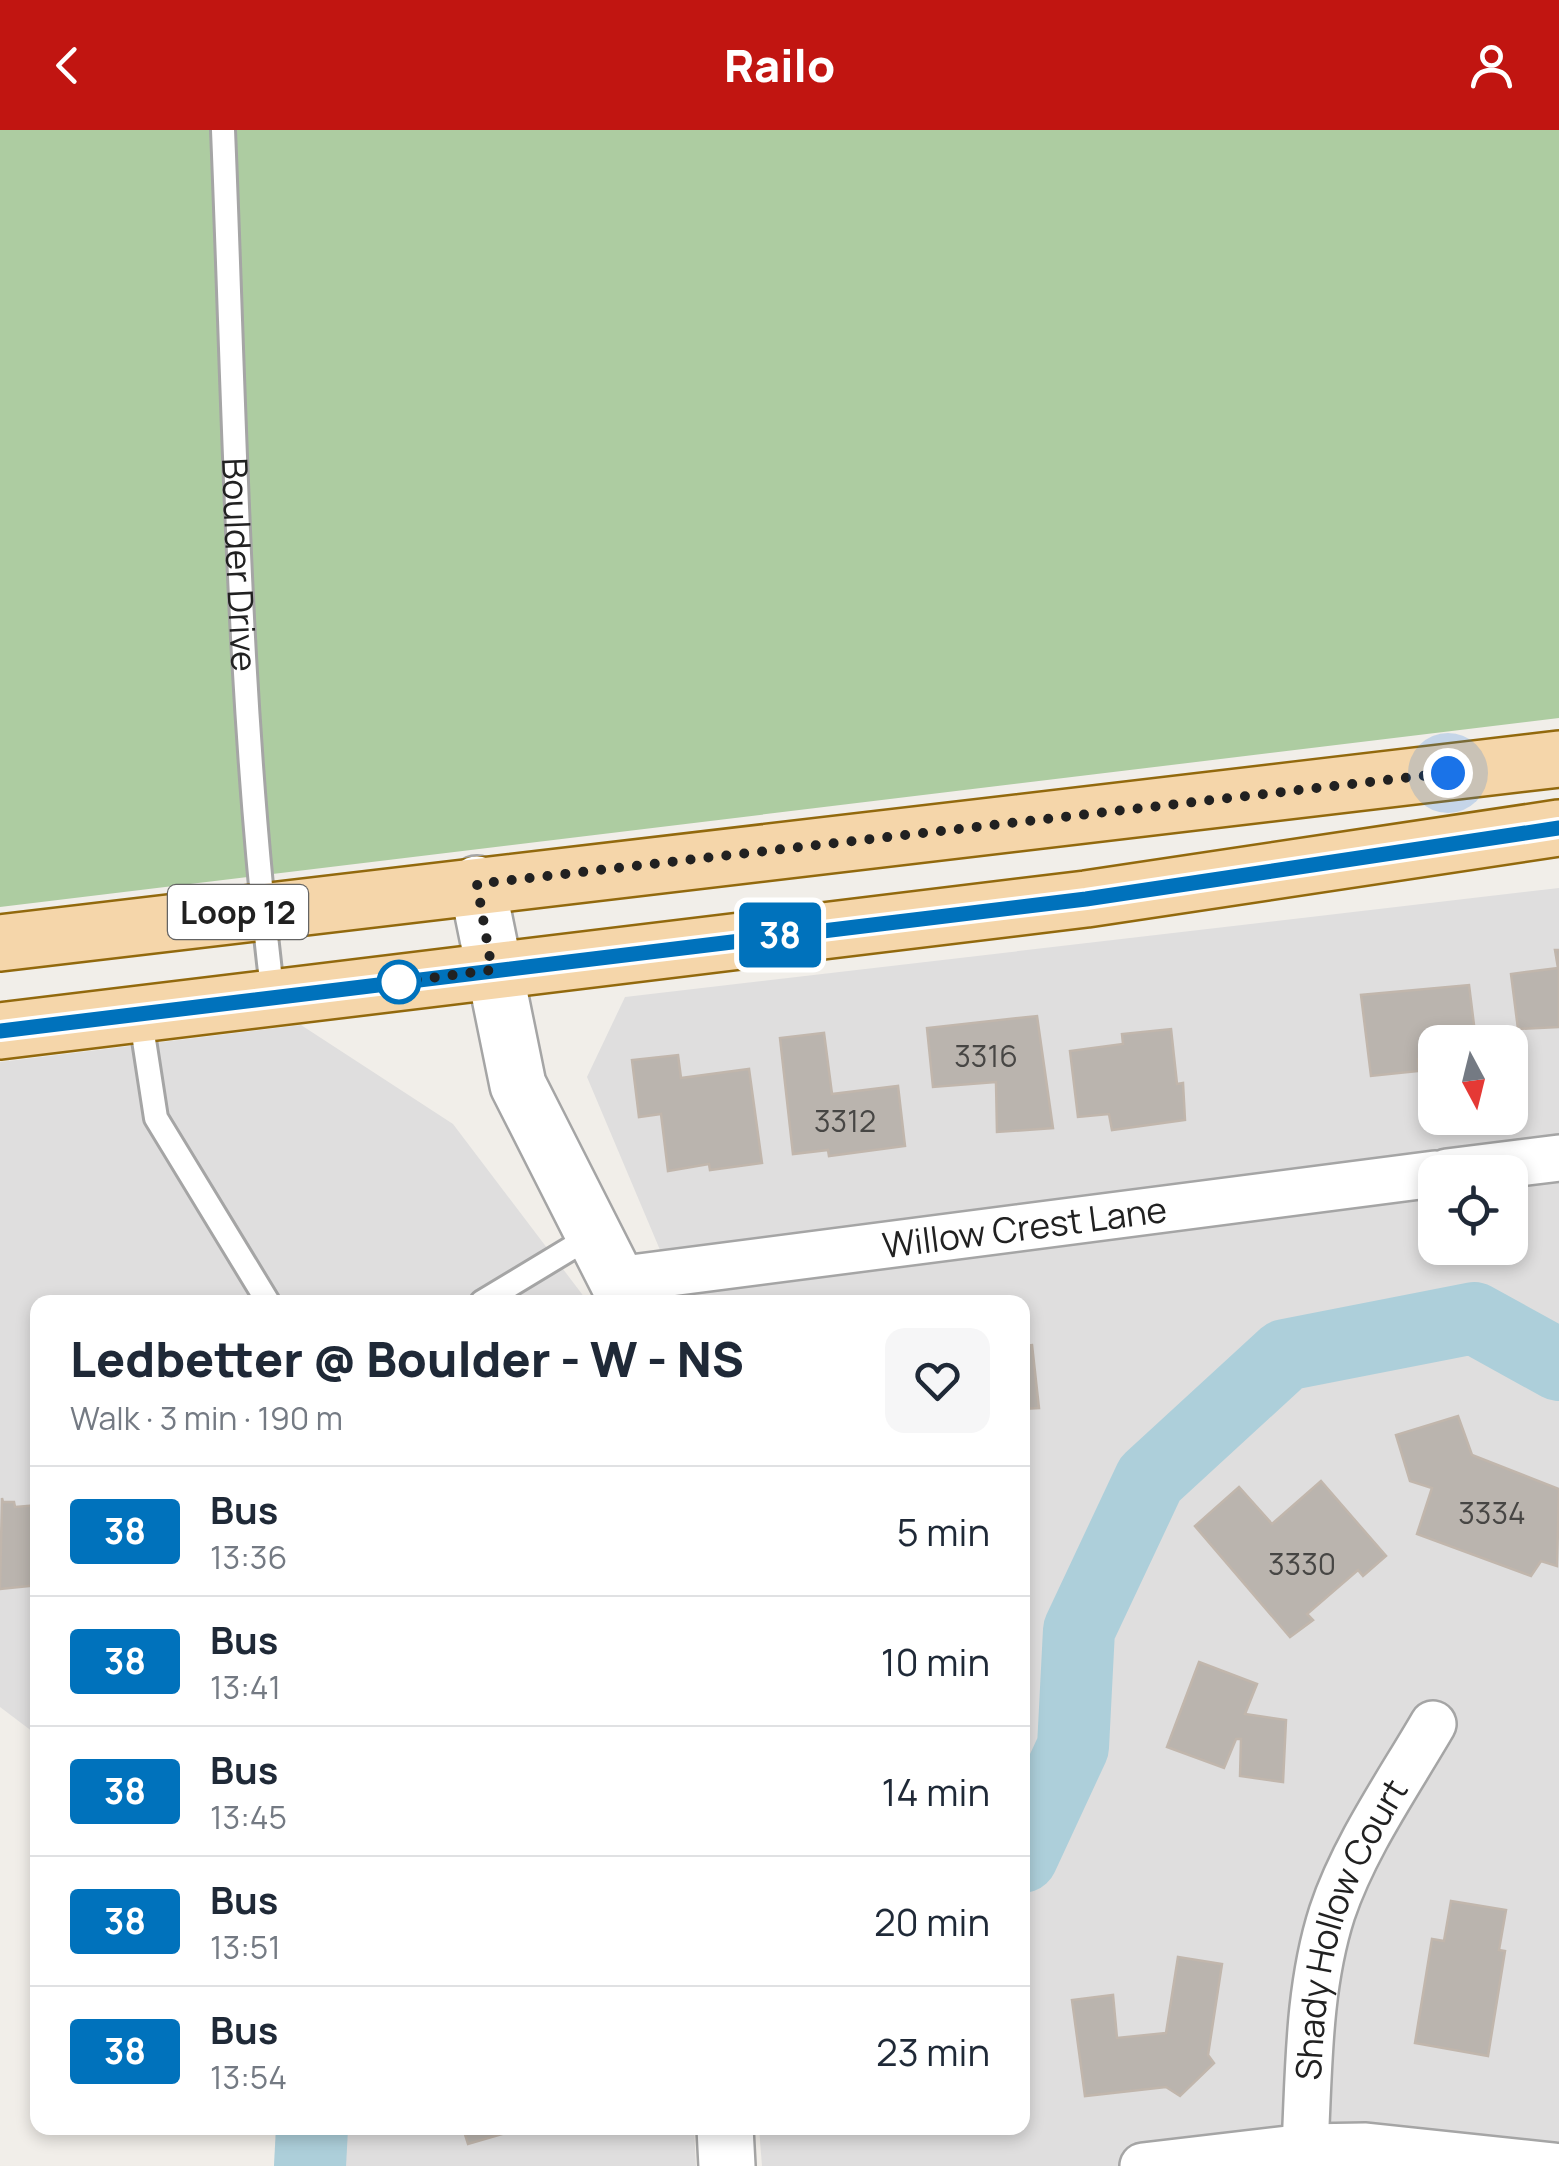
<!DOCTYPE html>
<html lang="en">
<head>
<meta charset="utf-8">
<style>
  body { margin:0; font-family:Manrope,sans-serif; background:#f6f6f7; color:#1f2937; height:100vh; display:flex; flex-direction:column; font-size:38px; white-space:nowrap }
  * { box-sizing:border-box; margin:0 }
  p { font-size:32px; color:#747a83 }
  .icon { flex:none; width:55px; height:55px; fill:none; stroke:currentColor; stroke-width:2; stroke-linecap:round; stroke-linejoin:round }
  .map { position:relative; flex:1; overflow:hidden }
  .drawer { position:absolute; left:30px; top:1165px; width:1000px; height:840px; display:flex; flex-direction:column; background:#fff; border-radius:20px; box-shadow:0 5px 15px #0003 }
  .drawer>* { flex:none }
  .badge { padding:0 20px; border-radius:8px; font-size:35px; line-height:65px }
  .needle { width:65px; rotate:173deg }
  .buttons { position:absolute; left:1418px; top:895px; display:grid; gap:20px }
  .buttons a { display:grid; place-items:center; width:110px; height:110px; border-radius:20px; background:#fff; box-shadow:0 5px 15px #0003; font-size:50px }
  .you { position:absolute; width:50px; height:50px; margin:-25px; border:8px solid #fff; border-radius:50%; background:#1a73e8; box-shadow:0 0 0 15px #1a73e833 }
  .map>.badge { position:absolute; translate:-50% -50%; box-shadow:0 0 0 5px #fff }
  .round { display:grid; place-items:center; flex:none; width:105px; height:105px; border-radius:20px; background:#f6f6f7 }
  .summary { display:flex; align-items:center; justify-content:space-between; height:170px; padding:0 40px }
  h1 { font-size:48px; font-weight:800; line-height:75px }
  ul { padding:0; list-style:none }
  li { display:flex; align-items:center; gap:30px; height:130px; padding:0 40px; border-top:2px solid #e0e1e3 }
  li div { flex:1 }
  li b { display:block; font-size:38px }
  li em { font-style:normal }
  li .badge { min-width:110px; font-weight:700; text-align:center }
  header { display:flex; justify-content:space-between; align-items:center; height:130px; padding:0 40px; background:#c11511; color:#fff; font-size:45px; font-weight:800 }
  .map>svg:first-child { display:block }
  .residential { fill:#dfdede; fill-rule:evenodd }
  .forest { fill:#adcca1 }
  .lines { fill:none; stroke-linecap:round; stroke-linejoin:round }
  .river { stroke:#adcfda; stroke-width:72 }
  .building { fill:#bab4ae; stroke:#c1b6ac; stroke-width:2.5 }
  .service-casing { stroke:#a5a5a5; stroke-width:28 }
  .minor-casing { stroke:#a5a5a5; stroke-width:50 }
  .tertiary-casing { stroke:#a5a5a5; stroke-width:60 }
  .primary-casing { stroke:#92690d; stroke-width:60 }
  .service { stroke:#fff; stroke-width:22 }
  .minor { stroke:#fff; stroke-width:45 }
  .tertiary { stroke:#fff; stroke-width:55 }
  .primary { stroke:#f5d6aa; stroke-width:55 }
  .line-casing { stroke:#fff; stroke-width:22 }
  .line { stroke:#0072bc; stroke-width:15 }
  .walk { stroke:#212121; stroke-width:10; stroke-dasharray:0 18 }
  .stop-dot { fill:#fff; stroke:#0072bc; stroke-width:5 }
  .labels { text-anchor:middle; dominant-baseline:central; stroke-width:8; stroke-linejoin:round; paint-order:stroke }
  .number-label { font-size:30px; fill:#474644 }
  .shield { fill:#fff; stroke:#646464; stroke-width:2.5 }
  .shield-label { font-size:32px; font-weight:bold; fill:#212121 }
  .street-label { font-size:35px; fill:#212121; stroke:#fff }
</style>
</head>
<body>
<header><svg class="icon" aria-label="back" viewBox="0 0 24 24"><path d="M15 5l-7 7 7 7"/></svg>Railo<svg class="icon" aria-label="person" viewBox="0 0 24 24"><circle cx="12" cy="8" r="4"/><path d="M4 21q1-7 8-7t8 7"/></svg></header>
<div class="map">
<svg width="1559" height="2036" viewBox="0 0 1559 2036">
  <rect width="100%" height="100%" fill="#f1eee9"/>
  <g class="residential">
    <path d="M1559,758v1278h-797l-3,-38h263v-826h-340l-95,-225 38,-80zM1435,912h75v76h-75zM1435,1042h75v76h-75z"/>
    <polygon points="301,895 453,994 588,1172 38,1172 37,1605 0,1577 0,932"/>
    <polygon points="344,1998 694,1998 696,2036 338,2036"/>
  </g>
  <polygon class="forest" points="0,0 1559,0 1559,588 0,777"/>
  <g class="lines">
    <g class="river">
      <polyline points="1022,1727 1073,1617 1079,1500 1150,1349 1285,1225 1474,1188 1559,1235"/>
      <polyline points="310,2036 312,1998"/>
    </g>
  </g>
  <g class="building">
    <polygon points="1555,820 1559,820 1559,897 1518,899 1511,844 1558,838"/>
    <polygon points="1469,855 1476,911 1435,912 1435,926 1418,929 1419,941 1371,946 1361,865"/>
    <polygon points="1037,886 1053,998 997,1002 996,952 933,957 927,898"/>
    <polygon points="1171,899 1177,954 1183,953 1185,990 1112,1000 1109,984 1078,987 1070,921 1123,914 1122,904"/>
    <polygon points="824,903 832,964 898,956 905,1016 829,1026 828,1020 793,1024 780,908"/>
    <polygon points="678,925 681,948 749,939 762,1033 710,1040 709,1034 668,1041 661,984 639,987 632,930"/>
    <polygon points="1032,1215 1039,1278 1022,1279 1022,1216"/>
    <polygon points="1458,1286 1472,1325 1559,1359 1557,1436 1541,1431 1531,1446 1417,1404 1432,1358 1410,1351 1396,1305"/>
    <polygon points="1321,1351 1386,1426 1363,1446 1358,1440 1307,1484 1313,1490 1290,1507 1195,1396 1239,1357 1272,1394"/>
    <polygon points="2,1368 3,1372 14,1372 15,1377 38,1375 38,1455 0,1459"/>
    <polygon points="1199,1532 1257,1554 1245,1584 1286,1590 1283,1652 1240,1646 1241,1609 1236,1609 1224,1638 1167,1617"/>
    <polygon points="1451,1771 1506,1780 1499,1820 1505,1821 1488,1926 1415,1913 1432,1809 1444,1811"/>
    <polygon points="1178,1827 1222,1834 1208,1925 1214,1933 1180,1966 1166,1957 1085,1966 1072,1870 1113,1865 1117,1908 1166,1903"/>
    <polygon points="463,1998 511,1998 512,2001 468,2014"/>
  </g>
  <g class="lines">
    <defs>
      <g id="service">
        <path id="s1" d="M223,0c12,289 15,580 50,867"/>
        <polyline points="140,884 156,988 268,1172"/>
        <polyline points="482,1172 593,1105"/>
      </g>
      <g id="minor">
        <polyline points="1447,1042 1559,1028"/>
        <path id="s2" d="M616,1150l819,-106"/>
        <path id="s3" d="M1305,2017c4,-78 3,-159 27,-234 22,-66 66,-129 101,-189"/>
        <polyline points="1143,2036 1305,2017 1366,2016 1554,2036"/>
      </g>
      <g id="tertiary">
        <polyline points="477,754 518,955 628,1172"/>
        <polyline points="725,1998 727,2036"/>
      </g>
      <g id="primary">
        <polyline points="0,813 1559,629"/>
        <polyline points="0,901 1086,769 1559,698"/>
      </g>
    </defs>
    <use href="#service" class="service-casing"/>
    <use href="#minor" class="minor-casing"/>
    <use href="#tertiary" class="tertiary-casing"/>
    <use href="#primary" class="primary-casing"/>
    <use href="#service" class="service"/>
    <use href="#minor" class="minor"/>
    <use href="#tertiary" class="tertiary"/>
    <use href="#primary" class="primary"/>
  </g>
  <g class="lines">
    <defs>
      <polyline id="line" points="0,901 1086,769 1559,698"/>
    </defs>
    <use href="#line" class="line-casing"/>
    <use href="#line" class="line"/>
    <polyline class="walk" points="399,852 492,840 477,754 1448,643"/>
  </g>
  <circle class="stop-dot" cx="399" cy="852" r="20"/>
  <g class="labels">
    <g class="number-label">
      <text x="986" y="925">3316</text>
      <text x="845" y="990">3312</text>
      <text x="1492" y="1382">3334</text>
      <text x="1302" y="1433">3330</text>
    </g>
    <rect class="shield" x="168" y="755" width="140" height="54" rx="8"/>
    <g class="shield-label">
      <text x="238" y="782">Loop 12</text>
    </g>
    <g class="street-label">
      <text stroke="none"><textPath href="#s1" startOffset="435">Boulder Drive</textPath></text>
      <text stroke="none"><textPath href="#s2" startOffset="412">Willow Crest Lane</textPath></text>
      <text stroke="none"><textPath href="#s3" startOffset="225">Shady Hollow Court</textPath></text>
    </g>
  </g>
</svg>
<div class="buttons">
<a><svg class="needle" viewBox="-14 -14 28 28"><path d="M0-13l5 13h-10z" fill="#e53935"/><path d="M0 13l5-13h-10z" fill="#747a83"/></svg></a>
<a><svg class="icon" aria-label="locate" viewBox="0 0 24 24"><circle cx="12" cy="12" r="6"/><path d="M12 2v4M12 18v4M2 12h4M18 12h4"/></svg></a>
</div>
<div class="you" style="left:1448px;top:643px"></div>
<b class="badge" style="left:780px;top:805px;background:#0072bc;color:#fff">38</b>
<section class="drawer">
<div class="summary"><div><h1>Ledbetter @ Boulder - W - NS</h1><p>Walk · 3 min · 190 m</p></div><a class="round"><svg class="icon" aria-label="heart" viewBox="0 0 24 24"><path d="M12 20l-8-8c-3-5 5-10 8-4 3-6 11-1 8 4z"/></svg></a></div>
<ul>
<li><span class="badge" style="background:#0072bc;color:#fff">38</span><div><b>Bus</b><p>13:36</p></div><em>5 min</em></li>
<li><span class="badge" style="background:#0072bc;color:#fff">38</span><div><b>Bus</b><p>13:41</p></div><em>10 min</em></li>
<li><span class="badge" style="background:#0072bc;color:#fff">38</span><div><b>Bus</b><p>13:45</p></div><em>14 min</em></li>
<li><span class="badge" style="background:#0072bc;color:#fff">38</span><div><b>Bus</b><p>13:51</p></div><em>20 min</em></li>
<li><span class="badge" style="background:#0072bc;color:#fff">38</span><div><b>Bus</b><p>13:54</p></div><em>23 min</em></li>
</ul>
</section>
</div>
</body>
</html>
